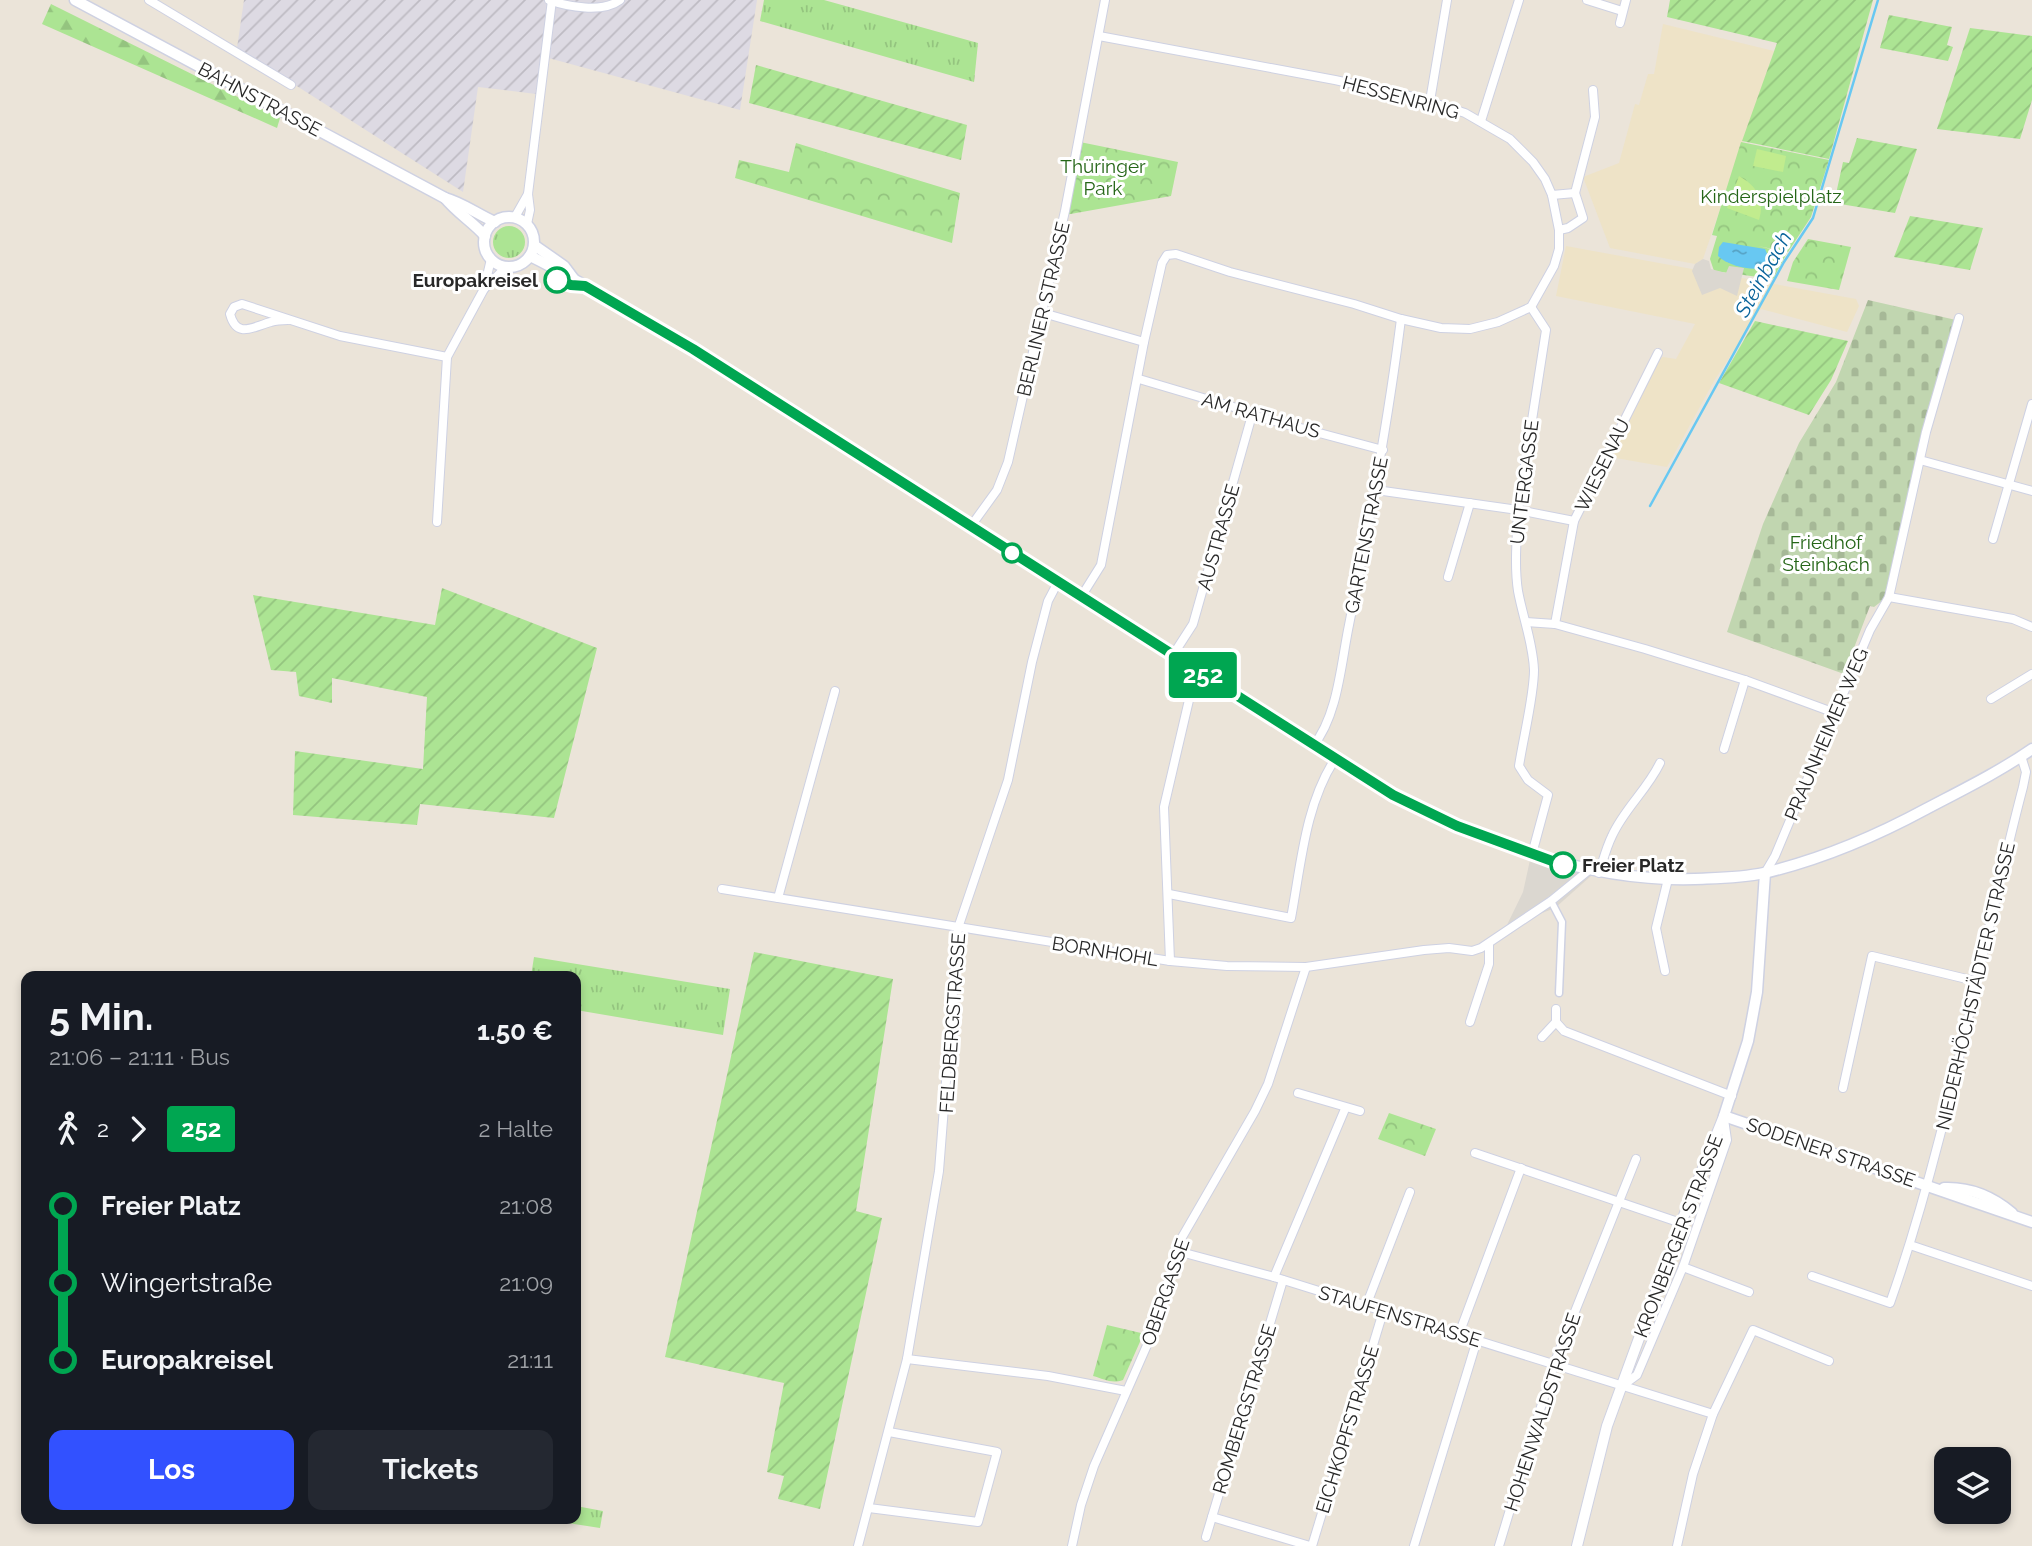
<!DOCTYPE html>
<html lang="de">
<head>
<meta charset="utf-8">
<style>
  body { margin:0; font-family:Raleway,sans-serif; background:#242831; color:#f1f3f6; height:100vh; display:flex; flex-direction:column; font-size:26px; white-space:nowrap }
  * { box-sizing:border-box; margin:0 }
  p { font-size:23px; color:#9ea1a6 }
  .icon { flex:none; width:38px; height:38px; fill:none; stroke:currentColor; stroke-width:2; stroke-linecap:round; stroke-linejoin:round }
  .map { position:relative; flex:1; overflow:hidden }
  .side { position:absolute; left:21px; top:971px; width:560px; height:553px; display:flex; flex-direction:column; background:#171b24; border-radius:14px; box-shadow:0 4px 10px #0003 }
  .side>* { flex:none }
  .badge { padding:0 14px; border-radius:5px; font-size:24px; line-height:46px }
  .fabs { position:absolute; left:1934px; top:1447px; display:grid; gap:14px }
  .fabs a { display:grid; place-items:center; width:77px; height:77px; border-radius:14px; background:#171b24; box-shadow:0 4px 10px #0003; font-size:35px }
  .map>.badge { position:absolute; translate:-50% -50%; box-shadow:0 0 0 4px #fff }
  .legs { display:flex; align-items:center; gap:10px; height:77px; padding:0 28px; font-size:23px }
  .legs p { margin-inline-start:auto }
  .overview { display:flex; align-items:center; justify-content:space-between; height:119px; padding:0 28px }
  h1 { font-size:38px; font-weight:700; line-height:52px }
  .button { display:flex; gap:14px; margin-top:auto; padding:14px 28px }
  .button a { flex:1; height:80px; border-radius:14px; background:#3251ff; color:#fff; font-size:28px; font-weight:700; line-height:80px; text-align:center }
  .button a+a { background:#242831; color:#f1f3f6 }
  ul { padding:0 28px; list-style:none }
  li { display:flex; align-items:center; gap:24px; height:77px; font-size:26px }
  li i { display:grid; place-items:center; width:10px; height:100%; margin:0 9px; background:currentColor }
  li i::after { content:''; width:18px; height:18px; margin:-9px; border:5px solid; border-radius:50%; background:#171b24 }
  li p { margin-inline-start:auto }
  li:first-child i { background:linear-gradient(#0000 50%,currentColor 0) }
  li:last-child i { background:linear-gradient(currentColor 50%,#0000 0) }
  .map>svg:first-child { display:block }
  .industrial { fill:url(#industrial-furrows) }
  .education { fill:#eee3c7 }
  .grass { fill:url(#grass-tufts) }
  .forest { fill:url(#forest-firs) }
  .cemetery { fill:url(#cemetery-stones) }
  .park { fill:url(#park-crowns) }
  .garden { fill:url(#garden-furrows) }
  .pitch { fill:#c1ec8e }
  .plaza { fill:#dbd7d0 }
  .water { fill:url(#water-ripples) }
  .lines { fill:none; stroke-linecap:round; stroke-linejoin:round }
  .stream { stroke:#68c8f2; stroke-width:2.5 }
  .pedestrian-casing { stroke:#ced1e2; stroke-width:9 }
  .minor-casing { stroke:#ced1e2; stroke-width:10 }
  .tertiary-casing { stroke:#ced1e2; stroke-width:12 }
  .secondary-casing { stroke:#ced1e2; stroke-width:13 }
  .pedestrian { stroke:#fff; stroke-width:6 }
  .minor { stroke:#fff; stroke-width:8 }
  .tertiary { stroke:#fff; stroke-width:10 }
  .secondary { stroke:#fff; stroke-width:10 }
  .line-1-casing { stroke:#fff; stroke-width:16 }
  .line-1 { stroke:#00a651; stroke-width:10 }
  .stop-1-dot { fill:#fff; stroke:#00a651; stroke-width:3.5 }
  .labels { text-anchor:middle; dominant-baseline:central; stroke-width:6; stroke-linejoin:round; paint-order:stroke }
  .street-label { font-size:19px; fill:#282828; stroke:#fff }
  .park-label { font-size:19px; fill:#256617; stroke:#fff }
  .stop-label { font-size:19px; font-weight:bold; fill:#282828; stroke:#fff; text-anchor:end }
  .water-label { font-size:21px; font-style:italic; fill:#09649b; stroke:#fff }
</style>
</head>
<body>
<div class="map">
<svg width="2032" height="1546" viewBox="0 0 2032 1546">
  <defs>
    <pattern id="industrial-furrows" width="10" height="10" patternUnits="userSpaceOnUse" patternTransform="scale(1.75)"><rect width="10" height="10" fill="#dddae3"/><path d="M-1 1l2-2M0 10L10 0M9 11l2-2" fill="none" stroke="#bebbc3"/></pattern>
    <pattern id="grass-tufts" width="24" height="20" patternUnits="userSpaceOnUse" patternTransform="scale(1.75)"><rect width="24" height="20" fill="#ace493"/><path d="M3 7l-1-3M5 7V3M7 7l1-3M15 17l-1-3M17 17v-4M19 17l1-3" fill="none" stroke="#94c47f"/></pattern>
    <pattern id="forest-firs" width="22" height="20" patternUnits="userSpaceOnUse" patternTransform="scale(1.75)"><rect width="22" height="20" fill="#ace493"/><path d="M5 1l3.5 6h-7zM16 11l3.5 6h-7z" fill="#94c47f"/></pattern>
    <pattern id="cemetery-stones" width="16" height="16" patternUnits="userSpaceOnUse" patternTransform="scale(1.75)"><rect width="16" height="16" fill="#c1d6b0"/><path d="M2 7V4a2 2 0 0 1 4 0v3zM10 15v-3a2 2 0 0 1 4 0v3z" fill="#a6b897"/></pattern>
    <pattern id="park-crowns" width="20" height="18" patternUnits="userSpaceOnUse" patternTransform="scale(1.75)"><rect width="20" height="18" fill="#ace493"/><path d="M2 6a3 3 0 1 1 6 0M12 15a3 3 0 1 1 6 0" fill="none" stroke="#94c47f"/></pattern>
    <pattern id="garden-furrows" width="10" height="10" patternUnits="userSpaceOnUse" patternTransform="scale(1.75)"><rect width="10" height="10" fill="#ace493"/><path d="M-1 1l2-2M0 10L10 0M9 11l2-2" fill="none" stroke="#94c47f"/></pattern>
    <pattern id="water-ripples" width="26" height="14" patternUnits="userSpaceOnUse" patternTransform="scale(1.75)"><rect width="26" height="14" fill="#68c8f2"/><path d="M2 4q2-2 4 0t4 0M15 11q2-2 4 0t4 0" fill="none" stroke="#56a2c4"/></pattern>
  </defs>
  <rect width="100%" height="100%" fill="#ebe4d9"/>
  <polygon class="industrial" points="244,0 757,0 740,110 541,56 536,94 478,87 463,192 237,48"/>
  <g class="education">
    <polygon points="1663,24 1774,51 1703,259 1695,264 1610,248 1583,177 1619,163 1635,104 1639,105 1648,74 1654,74"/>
    <polygon points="1566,246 1856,299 1859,306 1847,332 1761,309 1714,381 1667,467 1610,457 1659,359 1663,357 1676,359 1695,324 1556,296"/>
  </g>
  <g class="grass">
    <polygon points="764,0 824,0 978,43 974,82 760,21"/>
    <circle cx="509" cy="242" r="16"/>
    <polygon points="534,957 730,989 723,1035 576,1010 576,976 531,976"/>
    <polygon points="576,1506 603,1511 600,1528 542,1519 576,1519"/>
  </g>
  <polygon class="forest" points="51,4 280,118 277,128 42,24"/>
  <polygon class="cemetery" points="1868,300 1956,320 1887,597 1874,607 1870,606 1844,674 1727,632 1763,524 1799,443 1836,382"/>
  <g class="park">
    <polygon points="1080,142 1178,162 1171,196 1065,215"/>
    <polygon points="1741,142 1829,160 1811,217 1788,252 1758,246 1787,253 1773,279 1714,271 1710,259 1717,236 1712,235"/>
    <polygon points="796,143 960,193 952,243 735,178 739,160 789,172"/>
    <polygon points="1808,239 1851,247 1839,290 1787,281 1793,262"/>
    <polygon points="1389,1113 1436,1129 1425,1156 1378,1139"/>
    <path d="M1107,1325l34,8 2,2 -20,45c-12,4 -19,-1 -30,-4z"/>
  </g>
  <g class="garden">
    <polygon points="1670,0 1873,0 1829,159 1742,141 1777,43 1667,17"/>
    <polygon points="1889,15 1952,27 1947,45 1953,47 1948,61 1880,48"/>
    <polygon points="1970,28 2032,36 2032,100 2020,139 1937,129"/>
    <polygon points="756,65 967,125 961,160 749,103"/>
    <polygon points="1857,138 1917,149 1895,213 1834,203 1843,162 1849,163"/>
    <polygon points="1910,216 1983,228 1970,270 1894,257"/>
    <polygon points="1755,321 1848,341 1831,380 1809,415 1719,383"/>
    <polygon points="442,588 597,648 554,818 420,804 417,825 293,815 295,751 423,769 427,697 332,678 332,703 299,696 296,672 271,670 253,595 435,625"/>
    <polygon points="754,952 893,979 856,1211 882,1218 820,1509 778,1499 784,1476 767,1472 784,1383 665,1357"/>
  </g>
  <g class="pitch">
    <polygon points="1757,149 1786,156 1783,172 1753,166"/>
    <path d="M1739,176c18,10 26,24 20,44l-32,-12z"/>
  </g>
  <g class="plaza">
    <polygon points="1703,259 1709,261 1711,269 1726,273 1729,266 1744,268 1737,296 1720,288 1702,295 1692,271 1695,264"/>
    <polygon points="1530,860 1591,876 1555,908 1506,927 1523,892"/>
  </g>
  <path class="water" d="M1723,242l42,7 4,9 -3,9c-12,5 -38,-1 -48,-11l1,-9z"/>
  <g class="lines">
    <polyline class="stream" points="1650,506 1784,262 1813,218 1878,0"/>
    <defs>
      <polyline id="pedestrian" points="1551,901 1562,922 1559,993"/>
      <g id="minor">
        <polyline points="149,0 291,85"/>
        <path d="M549,0c19,7 54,13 71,0"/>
        <polyline points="1587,0 1622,11"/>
        <polyline points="1620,23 1626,0"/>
        <polyline points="1430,101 1447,0"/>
        <polyline points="1481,121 1519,0"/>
        <polyline points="1575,193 1595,117 1593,90"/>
        <polyline points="1552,195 1575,193"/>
        <polyline points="515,217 528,194"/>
        <polyline points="527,224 530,210 528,194 552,0"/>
        <polyline points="1559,230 1568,228 1583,218 1575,193"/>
        <polyline points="484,289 506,267"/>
        <path d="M1531,307l15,23 -28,180c-1,27 -4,54 0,81 5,27 15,52 16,79 0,26 -11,69 -15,96l9,14 20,15 -16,59"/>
        <polyline points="1043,313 1144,342"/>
        <path d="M288,320c-5,0 -11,0 -17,2 -17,4 -34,18 -41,-8l4,-7 8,-3 98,32 107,21"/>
        <polyline points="1139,379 1247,411 1252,415 1383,450"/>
        <polyline points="1920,460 2032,491"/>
        <polyline points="1376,490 1518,510 1574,521"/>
        <polyline points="437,522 447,357 484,289 491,259"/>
        <polyline points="971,526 997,490 1008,462 1065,211 1105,0"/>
        <polyline points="1993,539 2032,404"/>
        <polyline points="1448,577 1470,503"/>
        <polyline points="1081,597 1101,565 1144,342 1162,263 1167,255 1176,254 1230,272 1354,304 1401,319 1441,328 1470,329 1498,322 1531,307 1554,266 1559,249 1559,230 1552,195 1545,179 1533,162 1510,139 1465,113 1418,98 1335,80 1099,36"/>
        <polyline points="1889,597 2013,619 2032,627"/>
        <polyline points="1526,622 1555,624 1645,649 1745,680 1835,713"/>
        <polyline points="1555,624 1574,521 1658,353"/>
        <polyline points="1173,655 1193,624 1252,415"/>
        <polyline points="1991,699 2032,674"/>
        <path d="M1313,746c25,-30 28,-83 36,-121 20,-102 39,-203 52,-306"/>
        <polyline points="1724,749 1745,680"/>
        <path d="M1599,873c4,-12 7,-25 13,-37 12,-27 35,-46 48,-73"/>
        <polyline points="1765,873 1775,856 1870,630 1889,597 1926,432 1959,318"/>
        <polyline points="722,889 1170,961 1227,966 1306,967 1424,950 1449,948 1472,951 1481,948 1551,901 1589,870"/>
        <path d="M1169,894l122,24c10,-53 14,-113 44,-159"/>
        <polyline points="778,898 835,691"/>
        <polyline points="1170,961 1164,807 1189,700 1205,676"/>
        <polyline points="1665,971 1656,928 1668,879"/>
        <polyline points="1556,1009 1556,1022 1564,1031 1732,1096"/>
        <polyline points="1470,1022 1489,964 1489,944"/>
        <polyline points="1542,1037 1556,1022"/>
        <polyline points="1843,1088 1872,956 1975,981"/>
        <polyline points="1298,1093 1360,1111"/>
        <polyline points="1475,1153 1681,1223"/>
        <polyline points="1910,1245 2032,1286"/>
        <polyline points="1177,1251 1274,1277 1713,1414"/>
        <polyline points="1683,1267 1749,1292"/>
        <path d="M1812,1276l78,27c59,-167 88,-345 133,-516l3,-15 -5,-16"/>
        <polyline points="1274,1277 1345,1109"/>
        <polyline points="1366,1306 1410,1192"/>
        <polyline points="1459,1334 1521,1168"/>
        <polyline points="907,1359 1048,1376 1126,1391"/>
        <polyline points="1622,1386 1637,1375 1683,1267 1727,1140 1724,1119"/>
        <polyline points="869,1508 978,1522 997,1452 889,1432"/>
        <polyline points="1212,1517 1310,1546"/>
        <polyline points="1206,1537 1283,1280"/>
        <polyline points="858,1546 907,1359 939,1171 958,928 1008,780 1032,662 1048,601 1058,582"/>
        <polyline points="1072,1546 1081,1505 1094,1466 1155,1327 1181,1239 1255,1111 1268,1084 1306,967"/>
        <polyline points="1312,1546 1383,1312"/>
        <polyline points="1414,1546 1477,1340"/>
        <polyline points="1499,1546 1554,1364 1636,1159"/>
        <polyline points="1677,1546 1693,1474 1713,1414 1753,1330 1829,1361"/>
      </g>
      <polyline id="tertiary" points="1577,1546 1607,1426 1681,1223 1724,1116"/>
      <g id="secondary">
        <path d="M75,0l370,198c18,5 32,16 50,24"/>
        <path d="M445,198c12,15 28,24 40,38"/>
        <circle cx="509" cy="242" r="25"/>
        <polyline points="534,245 564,266 573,278"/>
        <path d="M530,256c56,27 108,63 163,93l700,446c95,48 194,87 302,84 23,-1 46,-1 69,-6 55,-13 112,-37 162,-64 36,-19 73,-37 106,-60"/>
        <polyline points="1765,873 1757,992 1748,1041 1724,1116 2032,1222"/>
        <path d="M1944,1188c26,-1 48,8 68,25"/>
      </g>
    </defs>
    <use href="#pedestrian" class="pedestrian-casing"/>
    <use href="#minor" class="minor-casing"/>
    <use href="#tertiary" class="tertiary-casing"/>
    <use href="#secondary" class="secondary-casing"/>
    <use href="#pedestrian" class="pedestrian"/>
    <use href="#minor" class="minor"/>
    <use href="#tertiary" class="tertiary"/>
    <use href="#secondary" class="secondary"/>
  </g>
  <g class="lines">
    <defs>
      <polyline id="line-1" points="557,280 571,285 585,286 693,349 1393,795 1457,826 1563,865"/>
    </defs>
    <use href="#line-1" class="line-1-casing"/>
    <use href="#line-1" class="line-1"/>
  </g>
  <g class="stop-1-dot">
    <circle cx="557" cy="280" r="12"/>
    <circle cx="1012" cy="553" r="9"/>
    <circle cx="1563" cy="865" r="12"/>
  </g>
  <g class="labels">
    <g class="street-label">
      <text transform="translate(1401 97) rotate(15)">HESSENRING</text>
      <text transform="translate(260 99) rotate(28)">BAHNSTRASSE</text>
      <text transform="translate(1043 309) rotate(-77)">BERLINER STRASSE</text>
      <text transform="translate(1261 415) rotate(16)">AM RATHAUS</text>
      <text transform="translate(1602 465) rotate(-64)">WIESENAU</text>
      <text transform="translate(1524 482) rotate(-83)">UNTERGASSE</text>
      <text transform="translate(1366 535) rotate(-79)">GARTENSTRASSE</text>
      <text transform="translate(1218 537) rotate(-74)">AUSTRASSE</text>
      <text transform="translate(1826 734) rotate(-67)">PRAUNHEIMER WEG</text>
      <text transform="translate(1105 951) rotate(9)">BORNHOHL</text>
      <text transform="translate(1975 986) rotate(-77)">NIEDERHÖCHSTÄDTER STRASSE</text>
      <text transform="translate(952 1023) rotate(-86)">FELDBERGSTRASSE</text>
      <text transform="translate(1831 1152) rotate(19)">SODENER STRASSE</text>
      <text transform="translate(1678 1236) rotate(-69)">KRONBERGER STRASSE</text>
      <text transform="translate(1165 1292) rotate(-71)">OBERGASSE</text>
      <text transform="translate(1400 1316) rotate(17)">STAUFENSTRASSE</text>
      <text transform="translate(1244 1409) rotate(-73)">ROMBERGSTRASSE</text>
      <text transform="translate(1542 1412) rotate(-72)">HOHENWALDSTRASSE</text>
      <text transform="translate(1347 1429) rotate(-73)">EICHKOPFSTRASSE</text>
    </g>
    <g class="park-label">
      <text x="1103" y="166">Thüringer<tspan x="1103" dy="22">Park</tspan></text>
      <text x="1771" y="196">Kinderspielplatz</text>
      <text x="1826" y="542">Friedhof<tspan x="1826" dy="22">Steinbach</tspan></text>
    </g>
    <g class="stop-label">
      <text x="538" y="280">Europakreisel</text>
      <text x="1582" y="865" text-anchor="start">Freier Platz</text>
    </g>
    <g class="water-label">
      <text transform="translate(1763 274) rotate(-61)">Steinbach</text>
    </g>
  </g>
</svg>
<div class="fabs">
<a><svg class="icon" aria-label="layers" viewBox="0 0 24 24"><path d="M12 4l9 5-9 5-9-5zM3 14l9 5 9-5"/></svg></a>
</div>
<b class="badge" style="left:1203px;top:675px;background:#00a651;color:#fff">252</b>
<section class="side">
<div class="overview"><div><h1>5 Min.</h1><p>21:06 – 21:11 · Bus</p></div><b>1.50 €</b></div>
<div class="legs"><svg class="icon" aria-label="walk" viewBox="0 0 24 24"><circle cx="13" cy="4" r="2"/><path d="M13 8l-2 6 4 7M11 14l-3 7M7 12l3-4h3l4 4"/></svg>2<svg class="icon" aria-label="forward" viewBox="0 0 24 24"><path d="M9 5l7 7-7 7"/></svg><b class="badge" style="background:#00a651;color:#fff">252</b><p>2 Halte</p></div>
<ul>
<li><i style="color:#00a651"></i><b>Freier Platz</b><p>21:08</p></li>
<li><i style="color:#00a651"></i><span>Wingertstraße</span><p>21:09</p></li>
<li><i style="color:#00a651"></i><b>Europakreisel</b><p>21:11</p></li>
</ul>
<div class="button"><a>Los</a><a>Tickets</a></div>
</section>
</div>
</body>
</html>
